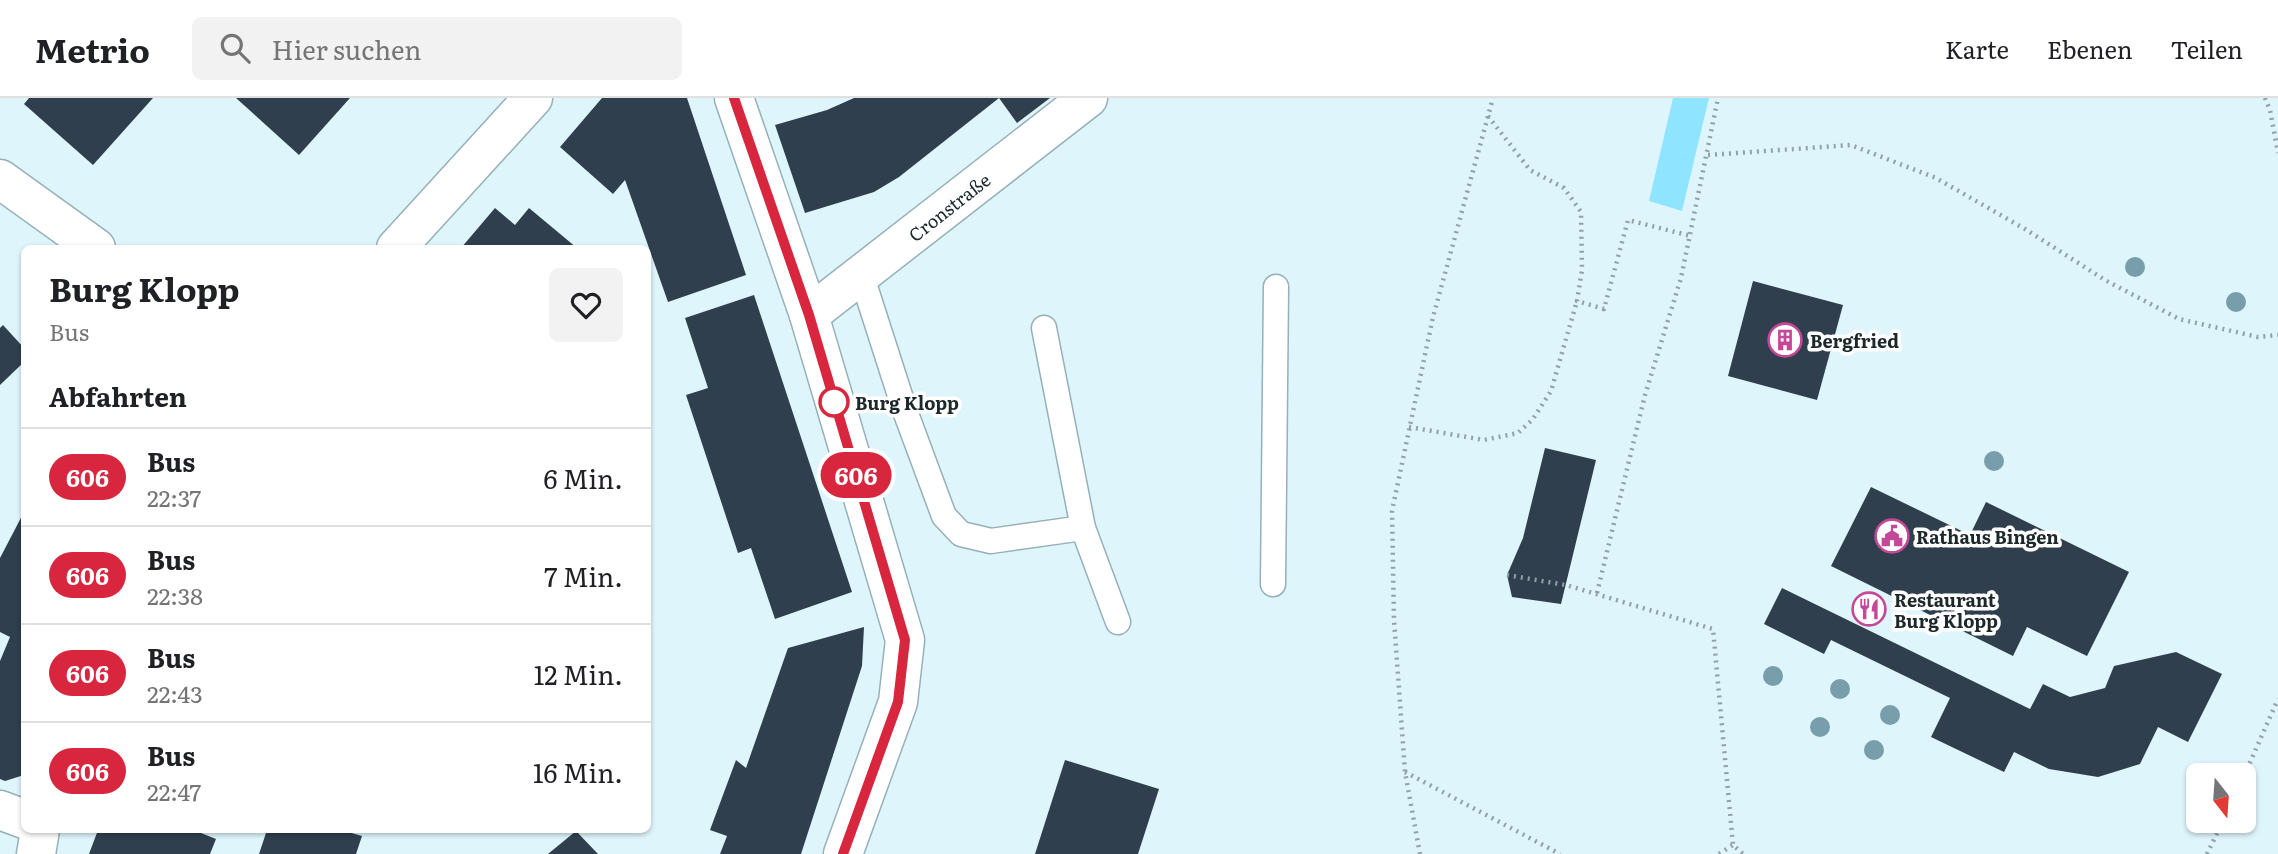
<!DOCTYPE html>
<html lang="de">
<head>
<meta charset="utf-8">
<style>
  body { margin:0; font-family:Literata,serif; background:#f2f2f2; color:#202124; height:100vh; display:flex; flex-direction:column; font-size:26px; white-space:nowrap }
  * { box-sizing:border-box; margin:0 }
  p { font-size:23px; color:#757577 }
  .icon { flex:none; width:38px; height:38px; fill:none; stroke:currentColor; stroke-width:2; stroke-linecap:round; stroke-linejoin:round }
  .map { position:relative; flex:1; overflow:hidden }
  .details { position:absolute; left:21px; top:147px; width:630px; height:588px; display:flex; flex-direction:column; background:#fff; border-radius:10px; box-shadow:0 2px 5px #0004 }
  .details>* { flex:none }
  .badge { padding:0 14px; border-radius:23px; font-size:24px; line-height:46px }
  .needle { width:46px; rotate:163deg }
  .controls { position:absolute; left:2186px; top:665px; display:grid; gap:14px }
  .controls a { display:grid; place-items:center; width:70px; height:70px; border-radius:10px; background:#fff; box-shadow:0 2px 5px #0004; font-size:35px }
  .map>.badge { position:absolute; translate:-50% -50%; box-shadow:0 0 0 4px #fff }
  h2 { padding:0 28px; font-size:26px; line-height:63px }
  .round { display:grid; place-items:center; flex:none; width:74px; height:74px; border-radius:10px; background:#f2f2f2 }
  .head { display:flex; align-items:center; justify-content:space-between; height:119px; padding:0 28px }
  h1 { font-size:33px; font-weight:700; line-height:52px }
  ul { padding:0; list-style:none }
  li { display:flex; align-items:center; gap:21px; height:98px; padding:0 28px; border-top:2px solid #e0e0e0 }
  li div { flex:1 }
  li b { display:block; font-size:26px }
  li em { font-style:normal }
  li .badge { min-width:77px; font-weight:700; text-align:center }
  header { display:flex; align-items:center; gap:42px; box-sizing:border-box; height:98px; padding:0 35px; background:#fff; border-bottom:2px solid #e0e0e0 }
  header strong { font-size:33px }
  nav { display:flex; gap:38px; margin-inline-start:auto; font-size:24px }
  .search { width:490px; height:63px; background:#f2f2f2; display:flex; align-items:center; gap:18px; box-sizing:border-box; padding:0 24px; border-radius:10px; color:#757577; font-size:26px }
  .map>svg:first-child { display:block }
  .green { fill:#8fe5ff }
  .building { fill:#2f3f4d }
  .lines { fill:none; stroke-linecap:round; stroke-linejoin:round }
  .service-casing { stroke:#96b0b9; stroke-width:27 }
  .minor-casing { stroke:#96b0b9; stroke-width:41 }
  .path { stroke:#90a1a7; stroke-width:4.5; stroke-dasharray:2 5; stroke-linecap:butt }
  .service { stroke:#fff; stroke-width:24 }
  .minor { stroke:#fff; stroke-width:38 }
  .tree { fill:#779eaa }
  .line-casing { stroke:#fff; stroke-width:16 }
  .line { stroke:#d7263d; stroke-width:10 }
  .stop-dot { fill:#fff; stroke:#d7263d; stroke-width:3.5 }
  .labels { text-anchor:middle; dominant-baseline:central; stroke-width:7; stroke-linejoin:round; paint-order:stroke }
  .street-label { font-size:18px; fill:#1d282b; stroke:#fefefe }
  .poi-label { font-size:18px; font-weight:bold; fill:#1d282b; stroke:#fefefe; text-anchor:start }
  .stop-label { font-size:18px; font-weight:bold; fill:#1d282b; stroke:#fefefe; text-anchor:start }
</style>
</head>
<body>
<header>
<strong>Metrio</strong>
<div class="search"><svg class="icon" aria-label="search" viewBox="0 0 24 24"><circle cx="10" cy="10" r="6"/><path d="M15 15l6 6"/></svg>Hier suchen</div>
<nav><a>Karte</a><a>Ebenen</a><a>Teilen</a></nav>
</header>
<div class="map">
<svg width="2278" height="756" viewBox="0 0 2278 756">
  <rect width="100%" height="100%" fill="#dff5fc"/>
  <polygon class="green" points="1673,0 1709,0 1682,113 1649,103"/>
  <g class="building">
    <polygon points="29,0 153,0 93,67 24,6"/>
    <polygon points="236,0 350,0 299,57"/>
    <polygon points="602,0 687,0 746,177 668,204 625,82 613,96 560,49"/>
    <polygon points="854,0 1050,0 1017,25 999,0 899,79 874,94 805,115 775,27 827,12"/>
    <polygon points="495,110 515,127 529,110 577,150 461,150"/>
    <polygon points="1753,183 1843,207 1817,302 1728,278"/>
    <polygon points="754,197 852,494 775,521 751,450 738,455 686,297 708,290 685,220"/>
    <polygon points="3,227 24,250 24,264 0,287 0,230"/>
    <polygon points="1545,350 1596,362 1561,506 1512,499 1507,477 1523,440"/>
    <polygon points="1871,389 1970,437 1986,404 2129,474 2087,558 2027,529 2013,558 1831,468"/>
    <polygon points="24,414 24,677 5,683 0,681 0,563 10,539 0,534 0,460"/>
    <polygon points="1782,490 2030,611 2043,586 2070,599 2105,590 2114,568 2176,554 2222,576 2188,644 2158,629 2140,666 2098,679 2049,671 2014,654 2004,674 1931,639 1950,600 1831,542 1824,556 1764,526"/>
    <polygon points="864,529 862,568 801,756 720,756 727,738 710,732 736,662 746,670 788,550"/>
    <polygon points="1065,662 1159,691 1138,756 1035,756"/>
    <polygon points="98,732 197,732 196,733 216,741 210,756 89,756"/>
    <polygon points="267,732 341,732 362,738 356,756 259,756"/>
    <polygon points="576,733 598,756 548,756"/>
  </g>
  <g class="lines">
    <defs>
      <g id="service">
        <polyline points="861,176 905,313 944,418 961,436 991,443 1083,430"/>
        <polyline points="1044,230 1083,430 1118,524"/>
        <polyline points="1273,486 1276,189"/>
      </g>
      <g id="minor">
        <polyline points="734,0 809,217 905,542 898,604 843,756"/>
        <polyline points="0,81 96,150"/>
        <polyline points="396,150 533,0"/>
        <polyline points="809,217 1088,0"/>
        <polyline points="0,712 24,721"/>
        <polyline points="36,756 40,732"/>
      </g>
    </defs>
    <use href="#service" class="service-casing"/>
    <use href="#minor" class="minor-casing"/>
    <g class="path">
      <polyline points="2265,0 2270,12 2278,55"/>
      <polyline points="1488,18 1530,72 1564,90 1581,114 1582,172 1577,203 1604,211 1628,122 1691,138"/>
      <polyline points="1708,57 1851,47 1936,80 2025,131 2105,182 2179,221 2258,239 2278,237"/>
      <polyline points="1409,329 1484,342 1518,335 1533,321 1551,293 1577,203"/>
      <polyline points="1507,477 1566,487 1713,531 1733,747 1743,756"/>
      <polyline points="1597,495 1645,297 1681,180 1718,0"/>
      <polyline points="1405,674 1560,756"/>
      <polyline points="2244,678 2278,601"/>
      <polyline points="1420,756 1405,674 1394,522 1392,413 1433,219 1493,0"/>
      <polyline points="1719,756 1733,747"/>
      <polyline points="2207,756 2223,723"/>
    </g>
    <use href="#service" class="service"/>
    <use href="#minor" class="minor"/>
  </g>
  <g class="tree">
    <circle cx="2135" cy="169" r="10"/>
    <circle cx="2236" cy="204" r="10"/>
    <circle cx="1994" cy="363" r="10"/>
    <circle cx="1773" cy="578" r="10"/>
    <circle cx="1840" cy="591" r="10"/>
    <circle cx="1890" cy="617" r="10"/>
    <circle cx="1820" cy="629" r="10"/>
    <circle cx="1874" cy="652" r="10"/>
  </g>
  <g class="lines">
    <defs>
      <polyline id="line" points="734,0 809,217 905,542 898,604 843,756"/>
    </defs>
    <use href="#line" class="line-casing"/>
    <use href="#line" class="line"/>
  </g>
  <defs>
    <symbol id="building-ring" viewBox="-11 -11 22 22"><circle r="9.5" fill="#fefefe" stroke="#c44898" stroke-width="1.5"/><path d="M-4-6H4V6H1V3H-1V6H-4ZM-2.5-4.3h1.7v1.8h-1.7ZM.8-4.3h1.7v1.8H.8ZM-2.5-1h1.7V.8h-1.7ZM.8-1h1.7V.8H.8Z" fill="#c44898"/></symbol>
    <symbol id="civic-ring" viewBox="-11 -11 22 22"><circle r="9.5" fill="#fefefe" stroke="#c44898" stroke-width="1.5"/><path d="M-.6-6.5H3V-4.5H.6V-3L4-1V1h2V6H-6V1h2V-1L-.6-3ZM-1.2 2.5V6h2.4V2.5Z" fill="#c44898"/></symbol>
    <symbol id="restaurant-ring" viewBox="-11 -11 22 22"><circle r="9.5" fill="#fefefe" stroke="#c44898" stroke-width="1.5"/><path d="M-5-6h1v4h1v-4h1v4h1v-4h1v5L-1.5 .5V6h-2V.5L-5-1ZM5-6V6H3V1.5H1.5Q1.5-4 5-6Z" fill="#c44898"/></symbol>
  </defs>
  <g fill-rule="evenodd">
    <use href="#building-ring" x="1766" y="223" width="38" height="38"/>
    <use href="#civic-ring" x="1873" y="419" width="38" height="38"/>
    <use href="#restaurant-ring" x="1850" y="492" width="38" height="38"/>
  </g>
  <circle class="stop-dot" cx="834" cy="304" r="14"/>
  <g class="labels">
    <g class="street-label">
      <text transform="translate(949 109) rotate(-38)">Cronstraße</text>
    </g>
    <g class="poi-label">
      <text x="1810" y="242">Bergfried</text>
      <text x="1916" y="438">Rathaus Bingen</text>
      <text x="1894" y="501">Restaurant<tspan x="1894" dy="21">Burg Klopp</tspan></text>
    </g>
    <g class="stop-label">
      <text x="855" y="304">Burg Klopp</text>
    </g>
  </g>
</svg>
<div class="controls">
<a><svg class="needle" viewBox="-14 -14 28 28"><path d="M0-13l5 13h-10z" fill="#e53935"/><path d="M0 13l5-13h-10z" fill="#757577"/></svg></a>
</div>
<b class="badge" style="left:856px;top:377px;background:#d7263d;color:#fff">606</b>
<section class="details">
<div class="head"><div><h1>Burg Klopp</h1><p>Bus</p></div><a class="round"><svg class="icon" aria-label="heart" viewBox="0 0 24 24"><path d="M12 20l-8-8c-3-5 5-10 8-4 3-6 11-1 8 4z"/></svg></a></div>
<h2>Abfahrten</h2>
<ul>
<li><span class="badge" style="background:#d7263d;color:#fff">606</span><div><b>Bus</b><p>22:37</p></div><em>6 Min.</em></li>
<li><span class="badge" style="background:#d7263d;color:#fff">606</span><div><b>Bus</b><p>22:38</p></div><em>7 Min.</em></li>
<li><span class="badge" style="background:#d7263d;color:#fff">606</span><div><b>Bus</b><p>22:43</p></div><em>12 Min.</em></li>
<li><span class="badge" style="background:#d7263d;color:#fff">606</span><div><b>Bus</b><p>22:47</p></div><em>16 Min.</em></li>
</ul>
</section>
</div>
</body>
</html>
